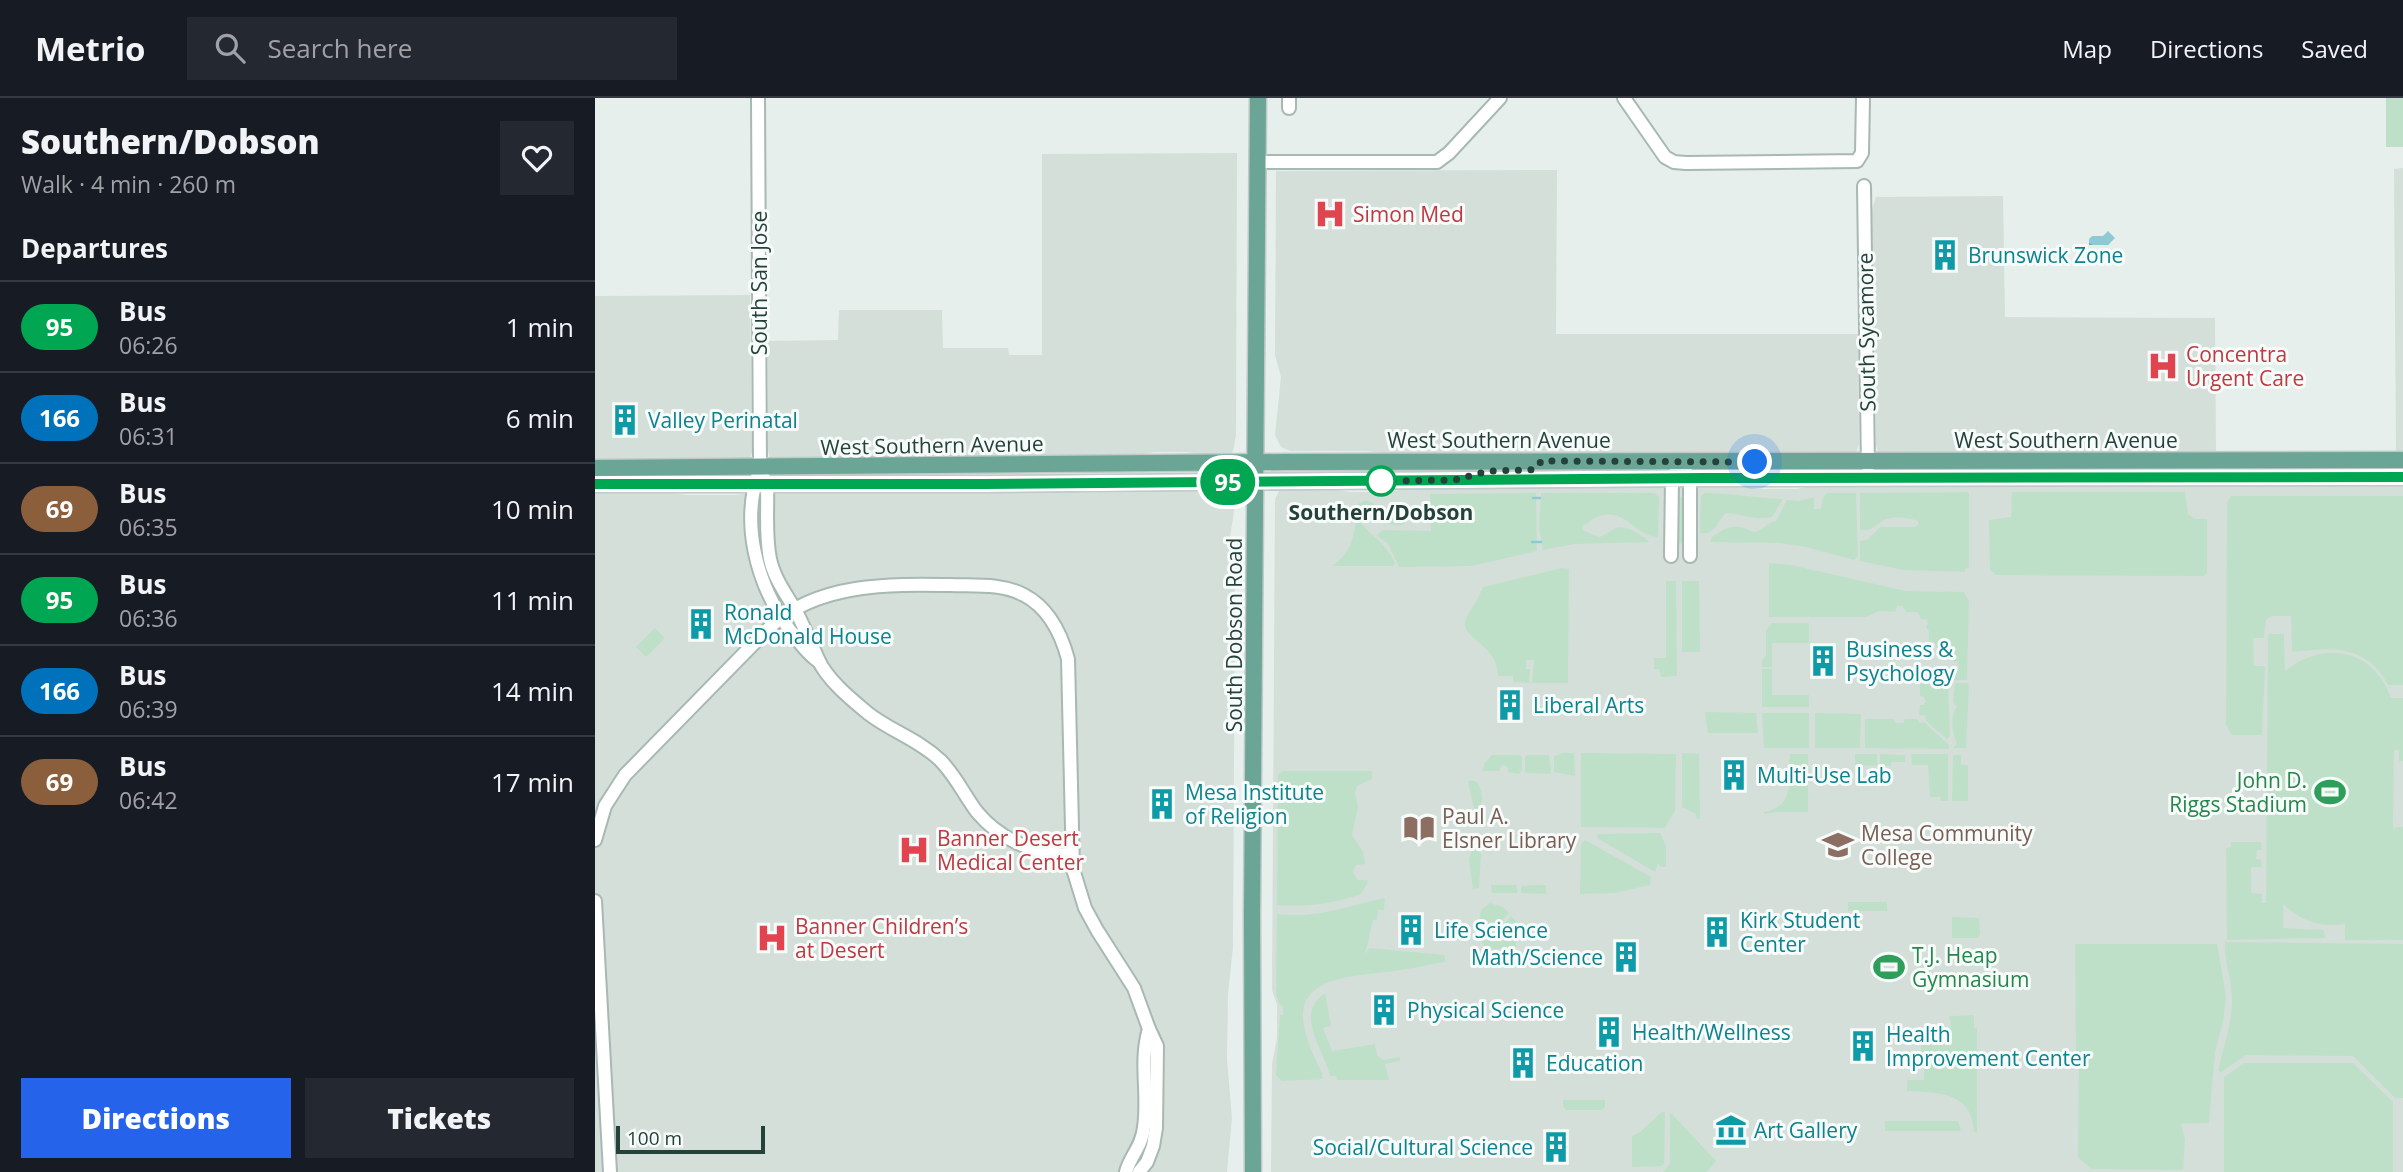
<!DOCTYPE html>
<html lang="en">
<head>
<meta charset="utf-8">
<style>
  body { margin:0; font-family:"Open Sans",sans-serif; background:#242831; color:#f1f3f6; height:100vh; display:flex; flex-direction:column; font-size:26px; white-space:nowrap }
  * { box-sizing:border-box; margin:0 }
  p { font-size:23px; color:#9ea1a6 }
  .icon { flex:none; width:38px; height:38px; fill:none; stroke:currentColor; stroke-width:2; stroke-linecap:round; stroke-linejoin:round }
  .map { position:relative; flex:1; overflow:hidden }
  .drawer { display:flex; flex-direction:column; background:#171b24; width:595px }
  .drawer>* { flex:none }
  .badge { padding:0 14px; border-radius:23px; font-size:24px; line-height:46px }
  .scale { position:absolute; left:21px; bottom:18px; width:149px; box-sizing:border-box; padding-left:7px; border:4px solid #24423a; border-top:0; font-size:19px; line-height:24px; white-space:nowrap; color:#24423a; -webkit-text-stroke:5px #f7fbf9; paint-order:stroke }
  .you { position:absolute; width:35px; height:35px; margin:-18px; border:5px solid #fff; border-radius:50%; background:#1a73e8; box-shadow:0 0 0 10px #1a73e833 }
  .map>.badge { position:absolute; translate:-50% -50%; box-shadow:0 0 0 4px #fff }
  h2 { padding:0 21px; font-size:26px; line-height:63px }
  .round { display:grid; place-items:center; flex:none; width:74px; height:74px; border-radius:0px; background:#242831 }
  .headline { display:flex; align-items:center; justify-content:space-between; height:119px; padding:0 21px }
  h1 { font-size:33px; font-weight:800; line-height:52px }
  .button { display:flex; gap:14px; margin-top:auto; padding:14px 21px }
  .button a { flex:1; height:80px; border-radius:0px; background:#2563eb; color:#fff; font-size:28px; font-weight:800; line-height:80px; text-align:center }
  .button a+a { background:#242831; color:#f1f3f6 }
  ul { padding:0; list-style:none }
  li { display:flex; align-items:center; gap:21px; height:91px; padding:0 21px; border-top:2px solid #363941 }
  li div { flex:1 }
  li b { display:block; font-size:26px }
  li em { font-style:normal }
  li .badge { min-width:77px; font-weight:700; text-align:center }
  header { display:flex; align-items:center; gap:42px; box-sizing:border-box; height:98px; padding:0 35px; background:#171b24; border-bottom:2px solid #363941 }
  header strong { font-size:33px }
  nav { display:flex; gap:38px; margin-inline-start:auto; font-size:24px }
  .search { width:490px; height:63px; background:#242831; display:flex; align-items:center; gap:18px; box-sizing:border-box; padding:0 24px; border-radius:0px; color:#9ea1a6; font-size:26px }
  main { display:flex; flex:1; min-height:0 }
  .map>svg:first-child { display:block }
  .built { fill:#d4dfda }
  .green { fill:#bfe0c8 }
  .water { fill:url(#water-waves) }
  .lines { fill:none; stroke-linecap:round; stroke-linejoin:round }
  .stream { stroke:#8ec9d4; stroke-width:2.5 }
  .minor-casing { stroke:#a8b8b2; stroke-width:16 }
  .major-casing { stroke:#c2cac8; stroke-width:19 }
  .minor { stroke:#fff; stroke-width:12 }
  .major { stroke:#6aa596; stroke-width:16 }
  .line-casing { stroke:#fff; stroke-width:16 }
  .line { stroke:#00a651; stroke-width:10 }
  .walk { stroke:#24423a; stroke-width:7; stroke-dasharray:0 12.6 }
  .stop-dot { fill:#fff; stroke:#00a651; stroke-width:3.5 }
  .labels { text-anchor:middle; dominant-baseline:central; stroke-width:6; stroke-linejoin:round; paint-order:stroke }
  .health-label { font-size:21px; fill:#be3a42; stroke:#f7fbf9; text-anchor:start }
  .culture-label { font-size:21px; fill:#0d838f; stroke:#f7fbf9; text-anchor:start }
  .street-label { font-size:21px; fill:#24423a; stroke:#f7fbf9 }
  .stop-label { font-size:21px; font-weight:bold; fill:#24423a; stroke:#f7fbf9 }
  .leisure-label { font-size:21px; fill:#27864d; stroke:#f7fbf9; text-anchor:end }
  .education-label { font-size:21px; fill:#785e54; stroke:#f7fbf9; text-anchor:start }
</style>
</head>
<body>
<header>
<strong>Metrio</strong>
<div class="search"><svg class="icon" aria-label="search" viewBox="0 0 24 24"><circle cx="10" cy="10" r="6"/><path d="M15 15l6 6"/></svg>Search here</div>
<nav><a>Map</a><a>Directions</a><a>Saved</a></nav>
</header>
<main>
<section class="drawer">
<div class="headline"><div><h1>Southern/Dobson</h1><p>Walk · 4 min · 260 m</p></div><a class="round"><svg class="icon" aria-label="heart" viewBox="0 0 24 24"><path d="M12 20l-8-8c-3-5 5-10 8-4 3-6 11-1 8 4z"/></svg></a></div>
<h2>Departures</h2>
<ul>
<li><span class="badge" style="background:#00a651;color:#fff">95</span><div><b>Bus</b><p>06:26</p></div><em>1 min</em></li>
<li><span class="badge" style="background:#0072bc;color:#fff">166</span><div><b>Bus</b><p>06:31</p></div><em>6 min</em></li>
<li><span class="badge" style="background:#8b5e3c;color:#fff">69</span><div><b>Bus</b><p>06:35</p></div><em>10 min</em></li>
<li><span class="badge" style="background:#00a651;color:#fff">95</span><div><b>Bus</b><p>06:36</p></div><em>11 min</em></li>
<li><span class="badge" style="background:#0072bc;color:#fff">166</span><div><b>Bus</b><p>06:39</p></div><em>14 min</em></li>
<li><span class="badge" style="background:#8b5e3c;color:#fff">69</span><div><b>Bus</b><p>06:42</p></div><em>17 min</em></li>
</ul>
<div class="button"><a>Directions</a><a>Tickets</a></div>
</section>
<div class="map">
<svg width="1808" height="1074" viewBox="0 0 1808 1074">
  <defs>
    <pattern id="water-waves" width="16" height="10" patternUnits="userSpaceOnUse" patternTransform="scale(1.75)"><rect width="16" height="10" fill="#8ec9d4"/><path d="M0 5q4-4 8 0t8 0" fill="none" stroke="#74a5ad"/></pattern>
  </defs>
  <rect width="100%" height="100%" fill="#e6efeb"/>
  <g class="built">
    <polygon points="642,55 641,337 638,353 635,357 623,359 591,354 559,354 534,359 177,363 175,360 173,352 173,243 243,242 244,212 347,212 348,250 413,250 414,257 447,257 447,56"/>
    <polygon points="1808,70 1808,357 1801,357 1799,71"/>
    <polygon points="962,72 961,236 1263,236 1264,346 1261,355 825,359 771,353 695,353 686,349 680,337 686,279 680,257 681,73"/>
    <polygon points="1408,98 1410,219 1620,220 1621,358 1284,357 1281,347 1277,111 1281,99"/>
    <polygon points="155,197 157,354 153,363 0,365 0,198"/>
    <polygon points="1808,383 1808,1074 676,1074 677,966 682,940 682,907 677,892 680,401 685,391 723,389 755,394 795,394 818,388 1130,385 1161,391 1202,391 1227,385"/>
    <polygon points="440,389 489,395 626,393 632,394 639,399 640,407 635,439 640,485 638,849 633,896 632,961 637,1020 632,1074 0,1074 0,391 41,391 93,397 138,397 195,392"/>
  </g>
  <g class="green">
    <rect x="1791" y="0" width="17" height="49"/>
    <path d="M1372,394l2,2v73l-4,2v3l-62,-2 -43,-9v-20l8,-2 12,-12h35l4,-3 -1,-3c-9,-3 -22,-5 -31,-2 -12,4 -11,12 -27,11v-37z"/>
    <polygon points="1417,394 1590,394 1593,416 1600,421 1612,421 1612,475 1609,478 1401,477 1395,472 1394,422 1416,419"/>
    <polygon points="941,395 942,453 877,468 804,469 793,446 781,437 788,432 836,433 835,396"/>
    <path d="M946,395h113l5,4 -1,40c-25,-1 -32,-31 -61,-20 -6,2 -8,7 -14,8l-1,5 17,7c7,-2 10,-6 17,-9 9,-4 27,7 33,14l-74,2 -32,6 -4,-22z"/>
    <path d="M1109,395c26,0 53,5 79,6l-11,18c-15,4 -30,-3 -46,-4 -9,8 -10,22 -26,20l1,-37z"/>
    <path d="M1232,395h29l2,63 -4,4 -48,-13 -26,-4 -70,-1 2,-5c10,-7 19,-13 32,-9 3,1 9,4 11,4 7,-1 12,-10 21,-11l11,-21 12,1 15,-4v12h7l2,-11z"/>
    <polygon points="1082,397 1088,400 1088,444 1085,446 1082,446"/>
    <path d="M1636,398h172v189h-15c-22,-41 -56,-37 -96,-33l-1,-36h-19l-6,4 -2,18h-11l1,28h11l-3,69h-30l-6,-10 1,-223z"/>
    <path d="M771,402l28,13 9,1 2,10c-14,6 -30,-8 -44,-12l-3,-8z"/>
    <path d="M761,419c14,19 29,24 39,46l-2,3h-61c17,-11 23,-29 24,-49z"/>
    <polygon points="1174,465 1196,467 1311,493 1369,494 1374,503 1372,582 1358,582 1358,573 1364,569 1363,564 1358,563 1358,551 1342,550 1339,544 1334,543 1334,534 1331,529 1333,526 1332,522 1326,521 1322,514 1311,514 1307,508 1302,508 1300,514 1284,513 1271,519 1174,519"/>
    <path d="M967,470l7,1 -1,114h-36l2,-23h-8v9h4l-1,14 -16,-1v-6h-15c-1,-32 -36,-37 -33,-54 2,-8 14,-23 18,-35z"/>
    <polygon points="1071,483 1081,483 1082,578 1066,579 1064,571 1059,571 1059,560 1071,560"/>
    <polygon points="1087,483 1104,483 1105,554 1087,554"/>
    <polygon points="1177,525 1214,525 1214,545 1177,545 1177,569 1167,569 1167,563 1171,557 1171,532"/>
    <polygon points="60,530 70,540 51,559 41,549"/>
    <path d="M1673,536h16l1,37c38,-31 89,-23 106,27h12v63h-4v-11h-5l-1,73 1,8 1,-4h8v113h-58v-16c-25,4 -45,-3 -62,-20v24l41,2 1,8 -98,2 -1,-92 5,-1v-5h30l1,8h-5l-1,9 5,1 1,7h-11v26l11,1v9h4z"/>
    <polygon points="1167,571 1177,571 1177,597 1214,597 1214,609 1167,609"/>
    <polygon points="1325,585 1353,585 1355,638 1352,641 1331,623 1330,618 1324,617 1325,607 1328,607 1331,603 1329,599 1325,598"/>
    <path d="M1360,585h13l1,5 -3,60h-13l4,-4c-4,-10 -8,-26 0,-37l-4,-5z"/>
    <polygon points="1110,614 1161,615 1163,635 1113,635"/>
    <polygon points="1167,615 1214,615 1214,650 1169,650"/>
    <polygon points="1220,615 1266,616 1265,650 1220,650"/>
    <polygon points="1270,621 1299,621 1301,625 1308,625 1310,621 1322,621 1324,625 1329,624 1354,647 1354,651 1270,650"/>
    <polygon points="968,655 979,655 980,678 959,674 959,658"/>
    <path d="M986,655l95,1 -1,58c-2,2 -8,11 -10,16l-84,-1z"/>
    <polygon points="1087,655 1104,656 1105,721 1101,720 1101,716 1087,709"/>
    <path d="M1195,656h18v58h-33l-11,2v-2c34,-6 22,-35 26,-58z"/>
    <polygon points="1260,656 1282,656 1282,668 1260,667"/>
    <polygon points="1285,656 1310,657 1310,664 1296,664 1296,668 1285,668"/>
    <polygon points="1316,656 1353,656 1353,703 1346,703 1345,699 1335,699 1333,667 1317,667"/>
    <polygon points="897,657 924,657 927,659 927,672 924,676 913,674 913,669 907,667 904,673 887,673 890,665"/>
    <polygon points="932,657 954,657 956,676 932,675 930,673 930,659"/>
    <polygon points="1358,657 1366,657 1366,667 1373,667 1373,703 1357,703"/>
    <path d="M688,673h89v8l-15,7 -2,7 3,13 -6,29 11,17 2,12 -9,1 -3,7 5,8h9l1,2 -7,12c-28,10 -54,13 -84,11l1,-131z"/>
    <path d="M876,682l6,2c5,8 8,21 0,27l-3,-1 -6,-26z"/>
    <polygon points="1065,735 1071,748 1071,769 1066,769 1063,765 1060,774 1002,740 1003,736"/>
    <polygon points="990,742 1056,779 1055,787 1020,795 985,796 986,746"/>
    <polygon points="881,751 886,756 884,790 878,791 874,762 876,753"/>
    <polygon points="896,787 921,787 923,795 897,795"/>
    <polygon points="940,787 951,787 951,796 926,795 926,788"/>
    <path d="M790,800l-1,12h-6l-1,10h-4l-8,35 4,-7 76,7v7c-19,3 -39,8 -58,10 -79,7 -106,21 -65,101v6l-40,2 -6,-6 4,-60h3v-9l-3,-1 -4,-10 1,-81c39,5 70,-8 108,-16z"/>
    <rect x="1253" y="804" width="39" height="9"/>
    <polygon points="895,805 908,809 914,815 906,824 896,824 894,826 884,822 886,812"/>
    <polygon points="916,818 921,823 921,851 891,851 884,839 884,825 891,829 891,833 887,835 890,842 900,844 910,836 905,833"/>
    <polygon points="1357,819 1384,820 1385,836 1383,840 1357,840"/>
    <path d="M1630,844l178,2v154h-8l-42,-42 -107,-1 -26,18 -2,-3c5,-21 13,-44 14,-66 1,-21 -8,-41 -7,-62z"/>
    <polygon points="1480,846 1622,846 1631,898 1628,924 1620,954 1614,1025 1586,1026 1590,1041 1588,1072 1496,1071 1483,1059 1484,966 1481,965"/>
    <path d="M730,895l6,33 -8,2 9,23 43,-7 2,11 6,5 17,-3v4l-15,3 4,16h-52l-1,-4h-6c-5,-25 -37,-62 -5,-83z"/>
    <path d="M1379,917v13h3v104h-3c-2,-41 -36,-39 -67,-41v-11h17v-17h6v-6l-9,-1v-18h29l1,-17 -2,-1v-4z"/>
    <polygon points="1649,965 1758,965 1798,1004 1798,1074 1629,1074 1629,979"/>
    <polygon points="968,1002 1010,1002 1010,1009 1006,1012 971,1012 968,1008"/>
    <polygon points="1067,1014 1070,1014 1069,1066 1067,1068 1037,1069 1037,1038 1045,1034"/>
    <polygon points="1075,1014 1121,1063 1112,1074 1068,1074 1075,1066"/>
    <polygon points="1290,1023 1363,1023 1366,1033 1290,1033"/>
  </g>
  <polygon class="water" points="1513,133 1520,140 1513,147 1494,147 1494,141 1497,138 1508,138"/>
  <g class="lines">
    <g class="stream">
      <polyline points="938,400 945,400"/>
      <polyline points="937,444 946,444"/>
    </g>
    <defs>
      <g id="minor">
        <path d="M163,0l2,370c-20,54 -4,115 29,161 10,12 16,23 29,32"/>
        <polyline points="694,0 694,10"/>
        <polyline points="1029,0 1070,59 1079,64 1091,65 1262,63 1267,55 1268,0"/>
        <polyline points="663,64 842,64 854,55 905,0"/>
        <polyline points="1269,88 1273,369"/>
        <polyline points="1092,375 1095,380 1095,458"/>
        <path d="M169,380l3,6c1,25 -2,51 3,75 4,19 16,35 26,52 8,16 15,32 22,48 9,21 34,41 51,55 22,17 50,26 71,46 16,16 24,35 37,52 23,28 59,43 94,43"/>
        <polyline points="1076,458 1077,380 1086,364"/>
        <path d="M0,742l10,-34 20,-31 146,-149c48,-43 118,-42 179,-41 25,1 51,-2 74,10 25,13 37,38 44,64l5,210 12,39 12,22 37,58 15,41 8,17 -1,82 -3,18 -6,16 -8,10"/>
        <polyline points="0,803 15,1074"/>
        <path d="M531,1074c4,-16 16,-25 18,-45 5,-33 -5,-66 5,-98"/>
      </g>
      <g id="major">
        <path d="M0,370c231,0 461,-3 691,-6l1117,-2"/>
        <polyline points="0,386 389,386 1108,380 1808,379"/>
        <polyline points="658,1074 657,818 663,0"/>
      </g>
    </defs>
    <use href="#minor" class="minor-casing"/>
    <use href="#major" class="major-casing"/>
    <use href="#minor" class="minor"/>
    <use href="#major" class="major"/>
  </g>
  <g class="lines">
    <defs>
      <polyline id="line" points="0,386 389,386 1108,380 1808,379"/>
    </defs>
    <use href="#line" class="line-casing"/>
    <use href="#line" class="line"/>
    <polyline class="walk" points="786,383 860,382 893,373 935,372 943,369 946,363 1160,364"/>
  </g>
  <defs>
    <symbol id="hospital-bare" viewBox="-9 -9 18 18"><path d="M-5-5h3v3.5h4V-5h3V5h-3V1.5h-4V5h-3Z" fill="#e0444e" stroke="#f7fbf9" stroke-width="2.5" paint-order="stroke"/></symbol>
    <symbol id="building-bare" viewBox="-9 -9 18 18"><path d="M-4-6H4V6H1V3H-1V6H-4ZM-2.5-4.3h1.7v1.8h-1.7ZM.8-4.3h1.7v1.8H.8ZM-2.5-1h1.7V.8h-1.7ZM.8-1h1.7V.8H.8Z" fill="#0f9aa8" stroke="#f7fbf9" stroke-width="2.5" paint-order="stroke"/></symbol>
    <symbol id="stadium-bare" viewBox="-9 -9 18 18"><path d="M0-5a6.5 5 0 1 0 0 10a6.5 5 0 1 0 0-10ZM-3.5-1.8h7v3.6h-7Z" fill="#2e9e5b" stroke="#f7fbf9" stroke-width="2.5" paint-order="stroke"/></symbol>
    <symbol id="library-bare" viewBox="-9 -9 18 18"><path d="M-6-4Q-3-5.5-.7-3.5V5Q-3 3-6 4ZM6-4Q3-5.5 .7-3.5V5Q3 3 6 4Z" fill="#8d6e63" stroke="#f7fbf9" stroke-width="2.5" paint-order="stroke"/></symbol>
    <symbol id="university-bare" viewBox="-9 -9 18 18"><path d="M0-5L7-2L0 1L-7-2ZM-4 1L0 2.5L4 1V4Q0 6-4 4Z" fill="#8d6e63" stroke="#f7fbf9" stroke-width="2.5" paint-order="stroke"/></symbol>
    <symbol id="museum-bare" viewBox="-9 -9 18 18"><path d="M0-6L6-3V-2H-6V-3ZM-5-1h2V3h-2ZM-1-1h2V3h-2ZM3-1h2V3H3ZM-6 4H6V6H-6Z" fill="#0f9aa8" stroke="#f7fbf9" stroke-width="2.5" paint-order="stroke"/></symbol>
  </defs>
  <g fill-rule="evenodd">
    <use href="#hospital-bare" x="713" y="94" width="44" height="44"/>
    <use href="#building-bare" x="1328" y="135" width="44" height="44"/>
    <use href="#hospital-bare" x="1546" y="246" width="44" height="44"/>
    <use href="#building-bare" x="8" y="300" width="44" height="44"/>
    <use href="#building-bare" x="84" y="504" width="44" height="44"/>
    <use href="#building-bare" x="1206" y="541" width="44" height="44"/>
    <use href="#building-bare" x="893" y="585" width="44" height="44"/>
    <use href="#building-bare" x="1117" y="655" width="44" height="44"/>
    <use href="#stadium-bare" x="1713" y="672" width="44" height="44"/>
    <use href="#building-bare" x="545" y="684" width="44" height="44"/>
    <use href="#library-bare" x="802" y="708" width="44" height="44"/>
    <use href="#university-bare" x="1221" y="725" width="44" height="44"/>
    <use href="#hospital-bare" x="297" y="730" width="44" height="44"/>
    <use href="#building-bare" x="794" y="810" width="44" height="44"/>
    <use href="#building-bare" x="1100" y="812" width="44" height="44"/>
    <use href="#hospital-bare" x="155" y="818" width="44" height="44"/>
    <use href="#building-bare" x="1009" y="837" width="44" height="44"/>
    <use href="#stadium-bare" x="1272" y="847" width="44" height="44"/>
    <use href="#building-bare" x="767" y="890" width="44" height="44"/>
    <use href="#building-bare" x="992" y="912" width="44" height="44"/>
    <use href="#building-bare" x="1246" y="926" width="44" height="44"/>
    <use href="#building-bare" x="906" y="943" width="44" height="44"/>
    <use href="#museum-bare" x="1114" y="1010" width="44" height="44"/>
    <use href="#building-bare" x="939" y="1027" width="44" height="44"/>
  </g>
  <circle class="stop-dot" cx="786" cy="383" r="14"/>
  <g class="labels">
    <g class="health-label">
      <text x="758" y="116">Simon Med</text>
      <text x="1591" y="256">Concentra<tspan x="1591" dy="24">Urgent Care</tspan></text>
      <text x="342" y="740">Banner Desert<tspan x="342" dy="24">Medical Center</tspan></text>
      <text x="200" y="828">Banner Children’s<tspan x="200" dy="24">at Desert</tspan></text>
    </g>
    <g class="culture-label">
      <text x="1373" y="157">Brunswick Zone</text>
      <text x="53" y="322">Valley Perinatal</text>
      <text x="129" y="514">Ronald<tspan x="129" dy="24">McDonald House</tspan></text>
      <text x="1251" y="551">Business &amp;<tspan x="1251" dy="24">Psychology</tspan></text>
      <text x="938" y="607">Liberal Arts</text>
      <text x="1162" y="677">Multi-Use Lab</text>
      <text x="590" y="694">Mesa Institute<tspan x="590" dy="24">of Religion</tspan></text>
      <text x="1145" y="822">Kirk Student<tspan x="1145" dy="24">Center</tspan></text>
      <text x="839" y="832">Life Science</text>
      <text x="1008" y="859" text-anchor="end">Math/Science</text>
      <text x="812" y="912">Physical Science</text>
      <text x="1037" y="934">Health/Wellness</text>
      <text x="1291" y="936">Health<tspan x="1291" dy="24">Improvement Center</tspan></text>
      <text x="951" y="965">Education</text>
      <text x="1159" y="1032">Art Gallery</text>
      <text x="938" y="1049" text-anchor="end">Social/Cultural Science</text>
    </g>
    <g class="street-label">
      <text transform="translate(164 185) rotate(-90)">South San Jose</text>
      <text transform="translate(1271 234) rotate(-91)">South Sycamore</text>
      <text x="904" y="342">West Southern Avenue</text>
      <text x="1471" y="342">West Southern Avenue</text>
      <text transform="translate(337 347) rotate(-1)">West Southern Avenue</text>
      <text transform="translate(639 537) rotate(-90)">South Dobson Road</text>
    </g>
    <g class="stop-label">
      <text x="786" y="414">Southern/Dobson</text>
    </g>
    <g class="leisure-label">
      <text x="1712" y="682">John D.<tspan x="1712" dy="24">Riggs Stadium</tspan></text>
      <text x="1317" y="857" text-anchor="start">T.J. Heap<tspan x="1317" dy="24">Gymnasium</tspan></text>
    </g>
    <g class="education-label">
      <text x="847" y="718">Paul A.<tspan x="847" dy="24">Elsner Library</tspan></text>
      <text x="1266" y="735">Mesa Community<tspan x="1266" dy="24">College</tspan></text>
    </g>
  </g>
</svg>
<div class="scale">100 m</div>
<div class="you" style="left:1160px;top:364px"></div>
<b class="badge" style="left:633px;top:384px;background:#00a651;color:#fff">95</b>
</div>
</main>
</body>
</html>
